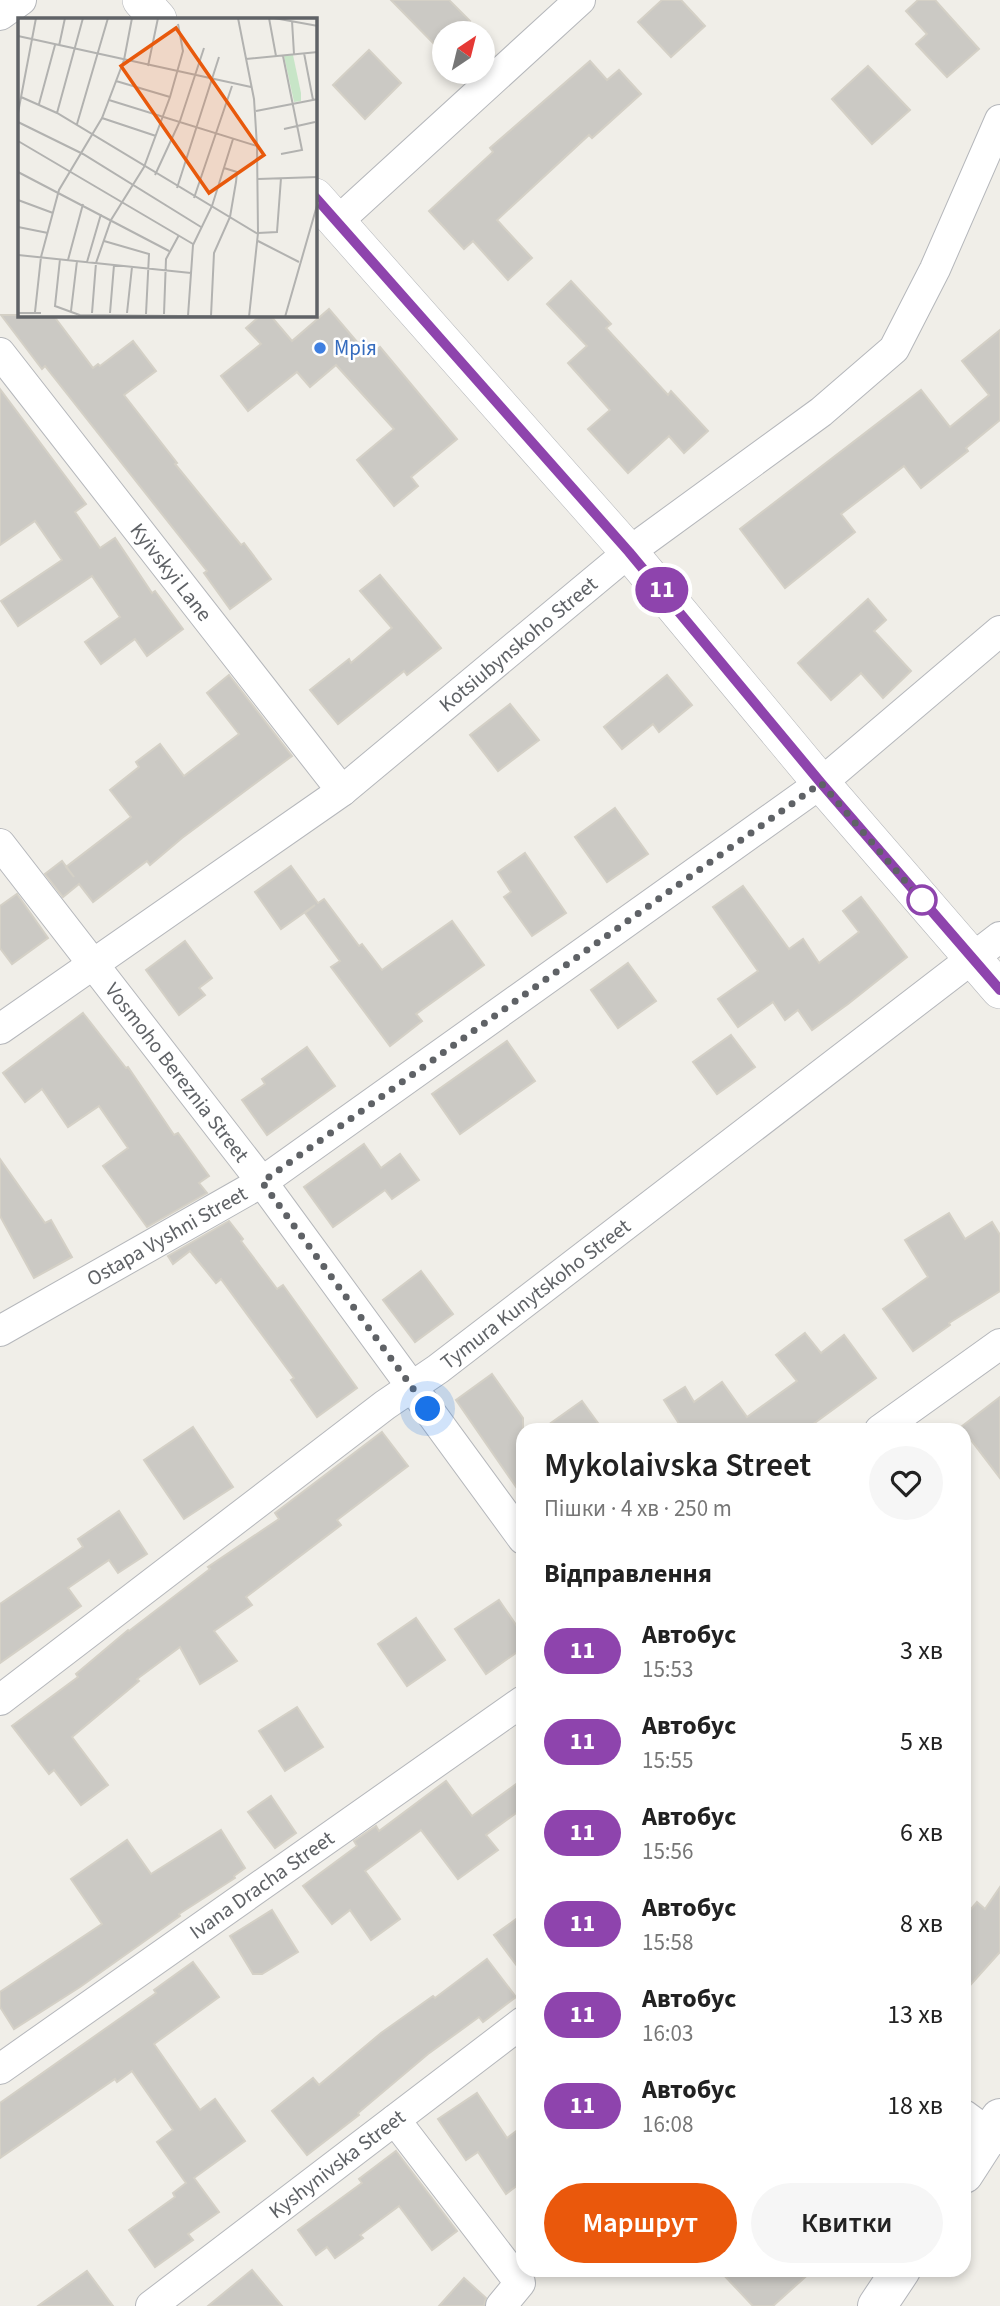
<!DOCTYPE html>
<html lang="uk">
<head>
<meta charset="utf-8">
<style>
  body { margin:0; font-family:"Source Sans 3",sans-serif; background:#f6f6f6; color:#222; height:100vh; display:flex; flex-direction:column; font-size:26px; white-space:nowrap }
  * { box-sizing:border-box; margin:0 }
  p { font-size:23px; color:#767676 }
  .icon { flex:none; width:38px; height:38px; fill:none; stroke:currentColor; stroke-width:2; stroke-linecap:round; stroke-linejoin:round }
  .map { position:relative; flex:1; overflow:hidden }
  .panel { position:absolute; left:516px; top:1423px; width:455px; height:854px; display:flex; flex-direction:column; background:#fff; border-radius:21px; box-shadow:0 4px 10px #0003 }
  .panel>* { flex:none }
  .badge { padding:0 14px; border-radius:23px; font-size:24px; line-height:46px }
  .needle { width:46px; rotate:35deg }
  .fabs { position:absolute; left:432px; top:21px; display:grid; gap:14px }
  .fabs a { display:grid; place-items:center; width:63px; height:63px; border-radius:50%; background:#fff; box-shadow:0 4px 10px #0003; font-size:35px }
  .you { position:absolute; width:35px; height:35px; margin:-18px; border:5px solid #fff; border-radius:50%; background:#1a73e8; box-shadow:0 0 0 10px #1a73e833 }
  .map>.badge { position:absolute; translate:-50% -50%; box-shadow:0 0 0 4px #fff }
  h2 { padding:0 28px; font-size:26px; line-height:63px }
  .round { display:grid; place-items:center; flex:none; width:74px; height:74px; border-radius:37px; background:#f6f6f6 }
  .overview { display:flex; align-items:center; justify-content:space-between; height:119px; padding:0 28px }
  h1 { font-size:33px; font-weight:600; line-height:52px }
  .action { display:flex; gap:14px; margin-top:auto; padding:14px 28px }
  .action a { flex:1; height:80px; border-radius:42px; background:#ea580c; color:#fff; font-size:28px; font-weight:600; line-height:80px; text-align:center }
  .action a+a { background:#f6f6f6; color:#222 }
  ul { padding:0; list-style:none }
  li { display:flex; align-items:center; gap:21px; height:91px; padding:0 28px }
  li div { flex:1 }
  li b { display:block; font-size:26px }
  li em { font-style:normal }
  li .badge { min-width:77px; font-weight:700; text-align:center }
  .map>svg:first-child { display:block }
  .building { fill:#cbc9c4; stroke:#d4d0c6; stroke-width:2 }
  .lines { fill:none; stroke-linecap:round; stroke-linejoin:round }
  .minor-casing { stroke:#b5b7bb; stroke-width:32 }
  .tertiary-casing { stroke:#b5b7bb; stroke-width:38 }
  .secondary-casing { stroke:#b4b6bb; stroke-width:40 }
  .minor { stroke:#fff; stroke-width:30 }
  .tertiary { stroke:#fff; stroke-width:37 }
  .secondary { stroke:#fff; stroke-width:38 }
  .line-casing { stroke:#fff; stroke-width:16 }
  .line { stroke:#8e44ad; stroke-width:10 }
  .walk { stroke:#5f6266; stroke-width:7; stroke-dasharray:0 12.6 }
  .shop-dot { fill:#3f7fe0; stroke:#fff; stroke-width:2.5 }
  .stop-dot { fill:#fff; stroke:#8e44ad; stroke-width:3.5 }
  .labels { text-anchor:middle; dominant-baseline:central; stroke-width:5; stroke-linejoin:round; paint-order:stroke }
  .shop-label { font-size:21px; fill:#366cbe; stroke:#fff; text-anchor:start }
  .street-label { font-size:21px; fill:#5f6266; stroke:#fff }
  .inset-road { fill:none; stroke:#b2b2b0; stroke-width:2 }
  .view { fill:#e8590c; fill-opacity:0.15; stroke:#e8590c; stroke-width:3.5 }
  .inset-edge { fill:none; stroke:#5f6266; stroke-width:3.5 }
</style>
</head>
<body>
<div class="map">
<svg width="1000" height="2306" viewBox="0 0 1000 2306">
  <rect width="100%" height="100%" fill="#f0eee8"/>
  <g class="building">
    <polygon points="391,0 449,0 470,21 457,33 444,33 444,45 440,50"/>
    <polygon points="662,0 681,0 705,26 671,57 638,22"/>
    <polygon points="918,0 935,0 979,49 947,77 916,44 927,34 906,11"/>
    <polygon points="369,50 401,83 365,119 333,85"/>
    <polygon points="590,61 607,80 619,70 641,94 592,138 589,135 497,220 532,258 508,280 473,241 464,249 429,211 493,152 490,148"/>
    <polygon points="868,66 910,110 872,144 832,99"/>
    <polygon points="571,281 611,324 606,328 668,395 671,391 708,431 684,453 669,436 628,473 588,429 610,410 568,363 587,346 547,304"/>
    <polygon points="329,309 369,356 380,347 457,439 411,477 418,486 394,506 357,460 394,429 336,365 310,387 297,372 248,411 221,376 261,344 246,328 261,315 270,315 292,341"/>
    <polygon points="1,315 53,315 93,368 98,364 100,366 133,341 156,371 124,395 177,463 175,464 241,545 244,543 271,579 230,609 204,573 207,571 45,366 42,369"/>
    <polygon points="1000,330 1000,420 966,448 968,451 921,488 904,466 841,514 855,532 785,588 740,529 921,390 950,427 989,395 962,361"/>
    <polygon points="0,389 86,504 75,512 100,548 115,538 152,593 155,591 183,629 147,656 135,639 101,664 85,642 120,617 92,576 18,626 1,601 62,560 35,521 0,545"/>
    <polygon points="380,575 441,648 407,675 404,671 338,724 310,690 349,659 351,663 392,628 360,591"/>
    <polygon points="868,599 886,620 874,631 911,671 883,698 861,673 831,700 798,663"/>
    <polygon points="229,675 292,756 182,838 150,865 147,861 93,902 79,884 63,897 45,874 62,861 74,877 66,867 131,817 110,790 139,767 136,762 160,744 184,776 239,734 207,693"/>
    <polygon points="667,675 692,705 659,732 653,724 622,749 604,727"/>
    <polygon points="510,704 539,740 498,771 470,735"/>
    <polygon points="615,808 648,854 607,882 575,837"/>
    <polygon points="525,853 566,913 532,936 504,897 511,892 498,872"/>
    <polygon points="291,866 318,903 324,899 359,946 362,944 382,970 452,921 484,965 416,1014 422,1021 390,1046 331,967 340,961 305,913 315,905 281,929 255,892"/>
    <polygon points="743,886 789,949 803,939 819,963 859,932 843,911 861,897 907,957 848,1004 812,1030 798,1010 785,1020 773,1002 738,1027 718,999 758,971 713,907"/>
    <polygon points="17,894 48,938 12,964 0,948 0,906"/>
    <polygon points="185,941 212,978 199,988 205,995 179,1015 146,970"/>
    <polygon points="628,963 656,1001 618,1028 591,990"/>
    <polygon points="83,1013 126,1068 128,1067 174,1135 178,1133 209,1176 199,1183 207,1193 147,1227 103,1166 128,1148 99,1106 68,1127 42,1089 25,1102 3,1073"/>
    <polygon points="731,1035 755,1067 717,1094 693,1062"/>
    <polygon points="507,1041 535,1081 460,1134 432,1094"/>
    <polygon points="307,1047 335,1086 267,1135 242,1100 265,1084 262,1079"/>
    <polygon points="364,1144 381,1168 400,1154 419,1180 392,1199 385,1190 333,1227 304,1187"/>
    <polygon points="0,1159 45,1223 51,1220 72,1257 34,1278 0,1216"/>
    <polygon points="949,1213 965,1239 992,1222 1000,1235 1000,1291 949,1323 950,1325 913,1351 883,1309 928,1277 905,1240"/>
    <polygon points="229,1221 243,1239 241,1241 277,1289 283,1285 357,1388 317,1417 291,1380 294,1378 221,1279 216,1283 190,1251 173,1264 168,1256"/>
    <polygon points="421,1271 453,1314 415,1342 383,1300"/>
    <polygon points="805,1333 821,1353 844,1335 876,1378 805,1430 683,1430 664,1400 685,1387 694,1402 722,1382 747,1417 797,1381 776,1355"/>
    <polygon points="492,1374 523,1418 523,1497 456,1400"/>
    <polygon points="1000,1397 1000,1478 961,1427"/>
    <polygon points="582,1401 603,1430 541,1430"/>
    <polygon points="193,1427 233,1487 184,1519 144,1460"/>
    <polygon points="382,1432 408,1466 337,1520 341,1525 246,1597 252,1605 214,1631 237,1661 200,1684 180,1647 137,1679 139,1681 72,1737 108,1785 81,1805 54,1770 49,1774 12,1726 78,1677 76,1674 128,1630 129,1631 210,1569 208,1567 279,1519 275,1513"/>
    <polygon points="119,1511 147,1554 118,1573 109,1560 68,1588 81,1606 0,1663 0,1604 83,1547 78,1539"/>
    <polygon points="499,1600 523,1635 523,1648 486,1674 455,1629"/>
    <polygon points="416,1618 445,1660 407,1686 378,1644"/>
    <polygon points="297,1707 323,1747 285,1771 259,1731"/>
    <polygon points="523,1779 523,1808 486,1835 498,1850 458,1879 421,1830 365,1871 400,1919 371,1940 350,1910 332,1924 303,1886 357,1846 354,1841 376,1826 379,1831 446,1781 472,1816"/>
    <polygon points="271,1796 296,1833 275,1848 248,1812"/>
    <polygon points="221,1830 245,1868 234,1876 235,1878 179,1914 180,1916 80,1987 14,2029 0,2007 0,1992 102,1924 71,1879 127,1840 151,1874"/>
    <polygon points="1000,1887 1000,1952 964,1992 965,1916 977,1902 985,1909"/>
    <polygon points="272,1910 298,1952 262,1974 253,1974 230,1936"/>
    <polygon points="523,1914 523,1974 494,1935"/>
    <polygon points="487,1959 516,1997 483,2022 479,2017 428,2054 358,2113 359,2115 307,2155 272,2111 313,2078 319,2085 381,2033 433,1996 435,1998"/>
    <polygon points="193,1962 219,1997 154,2044 200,2110 215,2099 245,2141 194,2178 219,2212 188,2234 193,2240 155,2267 129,2230 175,2197 173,2193 186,2183 157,2142 173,2130 132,2071 117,2082 115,2079 0,2158 0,2103 156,1993 154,1990"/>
    <polygon points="477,2093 507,2138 523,2126 523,2181 506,2194 478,2152 466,2160 438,2119"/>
    <polygon points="396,2151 457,2231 432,2250 399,2206 360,2235 363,2238 335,2258 327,2247 316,2255 298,2230 362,2183 359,2179"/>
    <polygon points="252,2270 282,2306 208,2306"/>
    <polygon points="719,2270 813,2270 773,2306 753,2306"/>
    <polygon points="87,2271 113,2306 38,2306"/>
    <polygon points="464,2278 486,2298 484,2306 439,2306"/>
  </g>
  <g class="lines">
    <defs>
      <g id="minor">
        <polyline points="0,15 21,0"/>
        <polyline points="337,222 580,0"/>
        <path id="s1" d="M0,353l342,438"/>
        <path id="s2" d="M0,844l262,338 261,357"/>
        <path id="s3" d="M0,1029l342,-238 287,-239 192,-140 73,-63 41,-80 65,-149"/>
        <path id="s4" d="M0,1331l262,-149 559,-399 179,-152"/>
        <polyline points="880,1430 1000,1344"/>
        <path id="s5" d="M0,1700l385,-295 53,-36 562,-432"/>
        <path id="s6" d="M0,2069l523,-368"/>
        <polyline points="964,2115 990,2134"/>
        <polyline points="395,2120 520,2283 501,2306"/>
        <path id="s7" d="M151,2306l372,-284"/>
      </g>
      <g id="tertiary">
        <polyline points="141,0 158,19"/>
        <polyline points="315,197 629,552 821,783 1000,990"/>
      </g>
      <g id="secondary">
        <polyline points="964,2174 1000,2118"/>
        <polyline points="877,2306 901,2270"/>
      </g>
    </defs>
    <use href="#minor" class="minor-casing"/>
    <use href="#tertiary" class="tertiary-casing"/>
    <use href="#secondary" class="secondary-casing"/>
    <use href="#minor" class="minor"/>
    <use href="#tertiary" class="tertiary"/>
    <use href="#secondary" class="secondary"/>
  </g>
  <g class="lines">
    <defs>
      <polyline id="line" points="315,197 629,552 821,783 1000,990"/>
    </defs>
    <use href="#line" class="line-casing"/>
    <use href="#line" class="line"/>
    <polyline class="walk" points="428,1409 262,1182 821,783 923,902 922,900"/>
  </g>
  <circle class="shop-dot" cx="320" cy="348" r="7"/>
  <circle class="stop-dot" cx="922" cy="900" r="14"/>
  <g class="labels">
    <g class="shop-label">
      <text x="334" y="348">Мрія</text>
    </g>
    <g class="street-label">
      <text stroke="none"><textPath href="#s1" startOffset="278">Kyivskyi Lane</textPath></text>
      <text stroke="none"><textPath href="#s3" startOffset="646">Kotsiubynskoho Street</textPath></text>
      <text stroke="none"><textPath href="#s2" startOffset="289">Vosmoho Bereznia Street</textPath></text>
      <text stroke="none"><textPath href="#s4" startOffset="192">Ostapa Vyshni Street</textPath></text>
      <text stroke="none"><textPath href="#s5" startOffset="672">Tymura Kunytskoho Street</textPath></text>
      <text stroke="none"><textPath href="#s6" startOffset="320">Ivana Dracha Street</textPath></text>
      <text stroke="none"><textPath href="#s7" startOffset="234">Kyshynivska Street</textPath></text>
    </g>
  </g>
  <g transform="translate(18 18)">
    <rect width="299" height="299" fill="#f0eee8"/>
    <path d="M275,37l8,38v8l-7,1 -10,-46z" fill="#c7e5c7"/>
    <path class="inset-road" d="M220,0l16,81 3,47 1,87 -9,84M251,0l7,38M256,0l44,8M274,3l2,33M0,18l233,51M41,28l6,-28M286,35l9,47M228,41l72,-7M130,48l10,-48M98,63l54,16M3,79l36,16 201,121M91,82l148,46M21,86l16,-59M238,93l62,-12M0,95l18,-95M39,95l26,-95M84,100l54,18M0,104l65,32 118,73M59,106l31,-106M266,111l31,-7M0,123l175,103M263,136l21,-4 -19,-94M0,154l151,79M137,157l25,-54 24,-73M240,161l60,-2M159,170l42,-131M176,180l38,-112M0,182l35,13M0,209l30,6M240,215l19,-1 4,-54M86,223l45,13 -3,60M240,223l41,21M0,237l173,18M42,241l-5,47 30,11M50,242l15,-56M69,244l14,-48M53,293l6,-50M17,294l6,-55 18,-67 43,-72 22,-58 8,-42M0,295h23M74,295l4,-50 15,-43 33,-53 26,-70 13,-46 -5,-27M92,295l4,-48M109,295l5,-46M146,296l2,-55 13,-24M60,297l207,2M170,298l5,-71 19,-39 21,-67M193,298l3,-63 16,-36 6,-35 1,-10 -13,-4M267,299l33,-115"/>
    <path class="view" d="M158,10l88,127 -55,38 -88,-127z"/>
    <rect width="299" height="299" class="inset-edge"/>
  </g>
</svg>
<div class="fabs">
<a><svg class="needle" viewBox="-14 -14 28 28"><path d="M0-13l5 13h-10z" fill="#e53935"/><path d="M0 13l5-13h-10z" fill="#767676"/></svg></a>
</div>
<div class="you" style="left:428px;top:1409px"></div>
<b class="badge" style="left:662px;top:590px;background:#8e44ad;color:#fff">11</b>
<section class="panel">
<div class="overview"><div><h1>Mykolaivska Street</h1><p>Пішки · 4 хв · 250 m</p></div><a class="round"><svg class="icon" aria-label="heart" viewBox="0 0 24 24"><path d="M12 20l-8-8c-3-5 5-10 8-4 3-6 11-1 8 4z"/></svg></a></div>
<h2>Відправлення</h2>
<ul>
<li><span class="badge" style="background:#8e44ad;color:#fff">11</span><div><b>Автобус</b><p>15:53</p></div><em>3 хв</em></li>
<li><span class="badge" style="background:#8e44ad;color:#fff">11</span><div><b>Автобус</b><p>15:55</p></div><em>5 хв</em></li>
<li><span class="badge" style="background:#8e44ad;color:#fff">11</span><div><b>Автобус</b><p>15:56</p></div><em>6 хв</em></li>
<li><span class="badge" style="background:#8e44ad;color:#fff">11</span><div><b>Автобус</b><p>15:58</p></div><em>8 хв</em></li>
<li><span class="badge" style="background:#8e44ad;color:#fff">11</span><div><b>Автобус</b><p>16:03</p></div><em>13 хв</em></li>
<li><span class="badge" style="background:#8e44ad;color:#fff">11</span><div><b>Автобус</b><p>16:08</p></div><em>18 хв</em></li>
</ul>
<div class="action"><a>Маршрут</a><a>Квитки</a></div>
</section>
</div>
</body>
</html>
